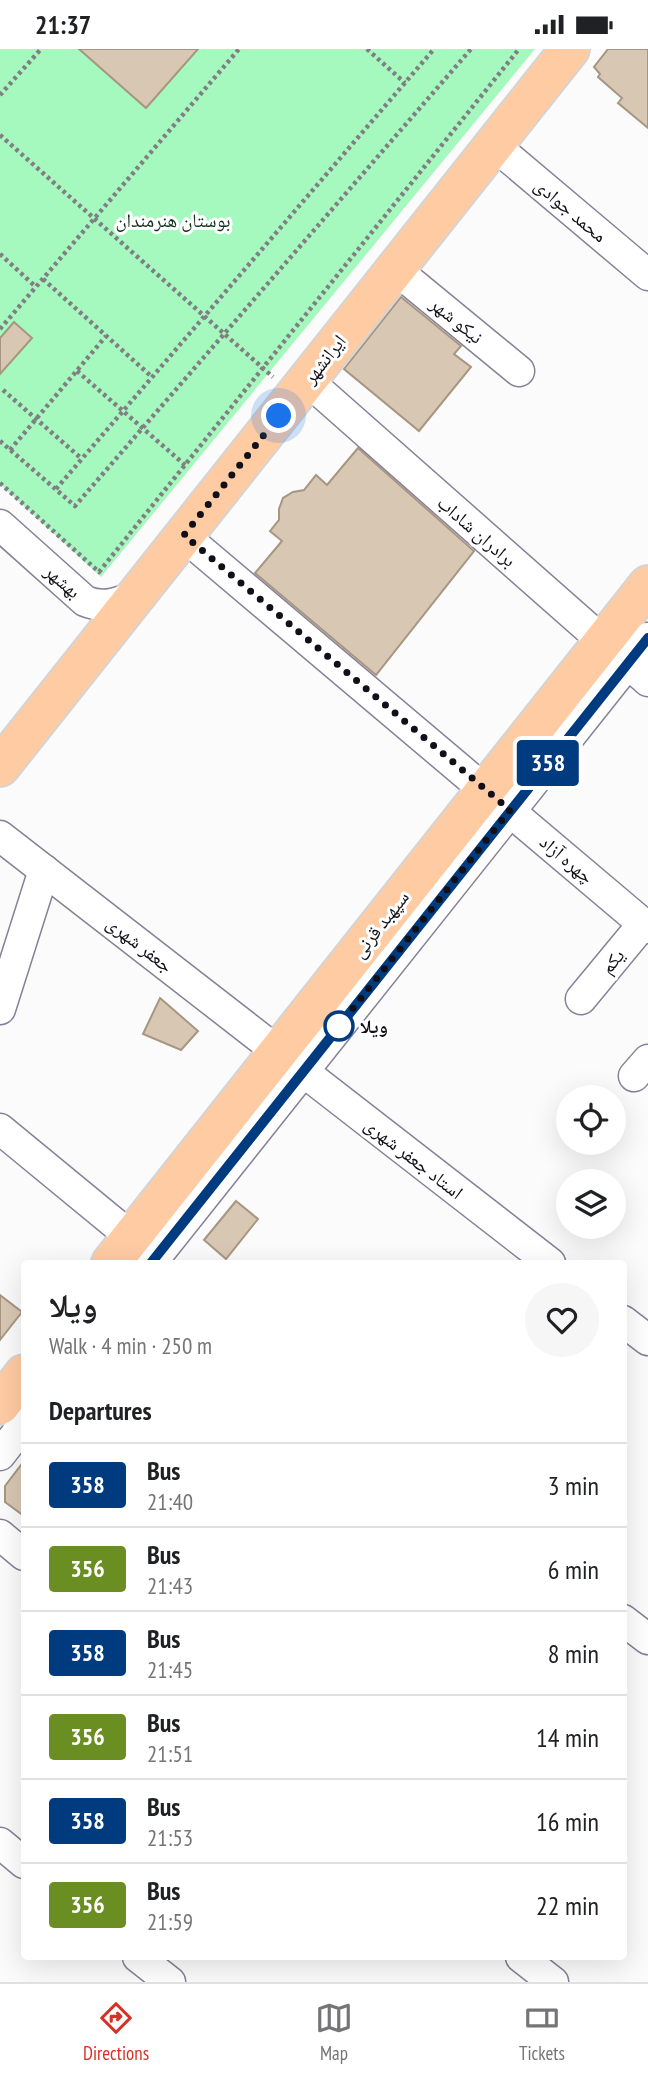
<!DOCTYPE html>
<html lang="en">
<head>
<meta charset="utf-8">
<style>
  body { margin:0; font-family:"PT Sans Narrow","Noto Naskh Arabic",sans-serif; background:#f6f6f6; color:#202124; height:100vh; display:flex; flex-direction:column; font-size:26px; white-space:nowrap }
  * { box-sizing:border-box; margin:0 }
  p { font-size:23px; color:#757577 }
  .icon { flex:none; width:38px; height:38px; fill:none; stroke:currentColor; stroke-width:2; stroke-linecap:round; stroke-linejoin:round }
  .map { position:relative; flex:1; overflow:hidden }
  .details { position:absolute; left:21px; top:1211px; width:606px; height:700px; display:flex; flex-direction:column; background:#fff; border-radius:7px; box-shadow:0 7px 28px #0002 }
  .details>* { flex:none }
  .badge { padding:0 14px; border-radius:5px; font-size:24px; line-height:46px }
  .fabs { position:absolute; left:556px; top:1036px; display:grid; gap:14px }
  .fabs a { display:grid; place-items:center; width:70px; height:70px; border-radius:50%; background:#fff; box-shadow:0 7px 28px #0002; font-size:35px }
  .you { position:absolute; width:35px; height:35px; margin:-18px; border:5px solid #fff; border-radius:50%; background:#1a73e8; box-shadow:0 0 0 10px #1a73e833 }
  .map>.badge { position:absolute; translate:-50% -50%; box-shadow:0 0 0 4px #fff }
  h2 { padding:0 28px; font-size:26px; line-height:63px }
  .round { display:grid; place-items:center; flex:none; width:74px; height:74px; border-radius:37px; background:#f6f6f6 }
  .summary { display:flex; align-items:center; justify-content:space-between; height:119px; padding:0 28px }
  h1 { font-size:33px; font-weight:700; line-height:52px }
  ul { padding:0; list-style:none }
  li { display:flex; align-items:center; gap:21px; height:84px; padding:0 28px; border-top:2px solid #e0e0e0 }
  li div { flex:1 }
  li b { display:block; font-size:26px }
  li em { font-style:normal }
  li .badge { min-width:77px; font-weight:700; text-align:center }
  .status { display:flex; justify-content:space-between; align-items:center; height:49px; padding:0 35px; background:#fff; direction:ltr }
  .status svg { height:19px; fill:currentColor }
  .dock { display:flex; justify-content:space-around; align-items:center; height:98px; border-top:2px solid #e0e0e0; background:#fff; font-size:19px; color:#757577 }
  .dock a { display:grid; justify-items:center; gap:4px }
  .dock .selected { color:#d93025 }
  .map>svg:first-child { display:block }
  .green { fill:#a6f9be }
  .building { fill:#d8c7b2; stroke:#a69682; stroke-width:2 }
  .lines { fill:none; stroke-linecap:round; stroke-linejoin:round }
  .minor-casing { stroke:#878096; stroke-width:33 }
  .major-casing { stroke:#d4d4d5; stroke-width:42 }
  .path { stroke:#807f83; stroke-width:4.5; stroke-dasharray:3.5 3.5; stroke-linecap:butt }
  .minor { stroke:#fff; stroke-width:30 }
  .major { stroke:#ffcba3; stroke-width:38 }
  .line-casing { stroke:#fff; stroke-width:16 }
  .line { stroke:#003b80; stroke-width:10 }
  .walk { stroke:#110f17; stroke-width:7; stroke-dasharray:0 12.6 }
  .stop-dot { fill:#fff; stroke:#003b80; stroke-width:3.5 }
  .labels { text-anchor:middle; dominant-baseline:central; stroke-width:6; stroke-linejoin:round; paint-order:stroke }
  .street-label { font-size:19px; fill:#110f17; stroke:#fff }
  .park-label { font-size:19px; fill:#0f331c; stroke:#fff }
  .stop-label { font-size:19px; font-weight:bold; fill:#110f17; stroke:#fff; text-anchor:start }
</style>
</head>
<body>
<div class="status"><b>21:37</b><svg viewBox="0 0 49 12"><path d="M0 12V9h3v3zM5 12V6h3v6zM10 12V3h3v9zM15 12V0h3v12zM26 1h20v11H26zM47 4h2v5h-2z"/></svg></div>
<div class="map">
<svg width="648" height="1933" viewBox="0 0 648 1933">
  <rect width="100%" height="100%" fill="#fbfbfb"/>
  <polygon class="green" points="0,0 535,0 101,528 0,435"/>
  <g class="building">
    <polygon points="79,0 198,0 146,59"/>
    <polygon points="608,0 648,0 648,79 618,54 622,49 598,28 600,25 594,18"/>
    <polygon points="401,248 461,297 454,305 471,318 419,382 344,320"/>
    <polygon points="14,273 32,289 0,325 0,289"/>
    <polygon points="358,399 474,502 376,626 255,524 282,492 270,482 279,471 279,460 283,449 293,443 304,441 316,426 327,436"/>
    <polygon points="160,949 198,982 181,1001 143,985"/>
    <polygon points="236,1152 258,1170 226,1210 204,1191"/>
    <polygon points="0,1246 22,1263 0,1291"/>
    <polygon points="24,1412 24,1467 5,1453 5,1437"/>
  </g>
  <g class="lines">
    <defs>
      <g id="minor">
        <polyline points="494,96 648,226"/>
        <polyline points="395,220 519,322"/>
        <polyline points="307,331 648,632"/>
        <path d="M0,476l85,76c19,8 34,2 52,-6"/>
        <polyline points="184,487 648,879"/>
        <polyline points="0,787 550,1214"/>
        <polyline points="581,950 643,875"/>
        <polyline points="0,960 44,821"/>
        <polyline points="634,1027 648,1011"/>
        <polyline points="0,1080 147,1201"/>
        <polyline points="151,1214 648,589"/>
        <polyline points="623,1272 648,1291"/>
        <polyline points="0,1406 24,1375"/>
        <polyline points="0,1486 24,1506"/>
        <polyline points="623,1571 648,1590"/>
        <polyline points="0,1794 24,1814"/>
        <polyline points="138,1908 170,1933"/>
        <polyline points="521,1908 553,1933"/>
      </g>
      <g id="major">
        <polyline points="0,718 570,0"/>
        <polyline points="111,1214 648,536"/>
        <polyline points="0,1356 24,1325"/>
      </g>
    </defs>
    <use href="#minor" class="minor-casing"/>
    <use href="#major" class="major-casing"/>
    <g class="path">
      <polyline points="367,0 405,34"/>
      <polyline points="0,46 41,0"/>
      <polyline points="0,86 273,328"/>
      <polyline points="0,205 36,238"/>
      <polyline points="43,230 152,328"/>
      <polyline points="0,280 239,0"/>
      <polyline points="77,322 185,416"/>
      <polyline points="3,341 82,410"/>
      <polyline points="0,392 75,457 471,0"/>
      <polyline points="10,401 106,287"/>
      <polyline points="0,434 99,523 519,0"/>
      <polyline points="56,440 434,0"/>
    </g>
    <use href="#minor" class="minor"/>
    <use href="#major" class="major"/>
  </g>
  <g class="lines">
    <defs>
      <polyline id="line" points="151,1214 648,589"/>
    </defs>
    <use href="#line" class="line-casing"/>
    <use href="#line" class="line"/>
    <polyline class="walk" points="279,367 184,486 510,761 339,977"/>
  </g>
  <circle class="stop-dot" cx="339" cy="977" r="14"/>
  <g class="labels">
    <g class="street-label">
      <text transform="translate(571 161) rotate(40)">محمد جوادی</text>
      <text transform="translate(457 271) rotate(39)">نیکو شهر</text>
      <text transform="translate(324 310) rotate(-52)">ایرانشهر</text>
      <text transform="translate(477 482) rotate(41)">برادران شاداب</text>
      <text transform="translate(63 532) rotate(41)">بهشهر</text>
      <text transform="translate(567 810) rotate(40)">چهره آزاد</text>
      <text transform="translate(380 875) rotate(-52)">سپهبد قرنی</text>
      <text transform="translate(140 895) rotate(38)">جعفر شهری</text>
      <text transform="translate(612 912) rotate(-50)">یکم</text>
      <text transform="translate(414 1109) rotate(38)">استاد جعفر شهری</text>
    </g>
    <g class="park-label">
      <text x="173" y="171">بوستان هنرمندان</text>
    </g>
    <g class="stop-label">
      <text x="360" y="977">ویلا</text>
    </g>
  </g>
</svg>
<div class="fabs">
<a><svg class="icon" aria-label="locate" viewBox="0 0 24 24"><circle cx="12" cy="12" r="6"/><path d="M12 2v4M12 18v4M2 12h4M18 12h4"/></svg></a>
<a><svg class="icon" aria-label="layers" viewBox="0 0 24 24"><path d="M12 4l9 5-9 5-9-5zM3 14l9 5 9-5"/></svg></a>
</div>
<div class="you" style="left:279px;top:367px"></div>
<b class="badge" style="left:548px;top:714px;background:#003b80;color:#fff">358</b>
<section class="details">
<div class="summary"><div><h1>ویلا</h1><p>Walk · 4 min · 250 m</p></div><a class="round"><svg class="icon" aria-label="heart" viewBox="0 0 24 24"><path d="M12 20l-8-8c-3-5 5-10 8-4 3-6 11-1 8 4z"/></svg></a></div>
<h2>Departures</h2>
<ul>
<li><span class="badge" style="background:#003b80;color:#fff">358</span><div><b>Bus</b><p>21:40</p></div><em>3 min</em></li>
<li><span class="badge" style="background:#6b8e23;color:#fff">356</span><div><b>Bus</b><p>21:43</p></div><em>6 min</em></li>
<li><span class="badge" style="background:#003b80;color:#fff">358</span><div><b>Bus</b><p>21:45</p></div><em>8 min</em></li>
<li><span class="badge" style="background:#6b8e23;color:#fff">356</span><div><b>Bus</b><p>21:51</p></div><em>14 min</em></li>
<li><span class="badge" style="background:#003b80;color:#fff">358</span><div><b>Bus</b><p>21:53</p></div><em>16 min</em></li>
<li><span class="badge" style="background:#6b8e23;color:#fff">356</span><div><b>Bus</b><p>21:59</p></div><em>22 min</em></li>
</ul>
</section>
</div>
<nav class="dock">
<a class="selected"><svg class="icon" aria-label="directions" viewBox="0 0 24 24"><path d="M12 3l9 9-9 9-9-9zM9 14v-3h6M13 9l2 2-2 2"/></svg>Directions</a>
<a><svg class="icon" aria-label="map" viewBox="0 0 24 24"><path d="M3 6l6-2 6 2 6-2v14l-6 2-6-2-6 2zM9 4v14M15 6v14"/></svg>Map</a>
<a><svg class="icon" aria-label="tickets" viewBox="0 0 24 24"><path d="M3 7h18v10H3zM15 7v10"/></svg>Tickets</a>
</nav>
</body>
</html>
